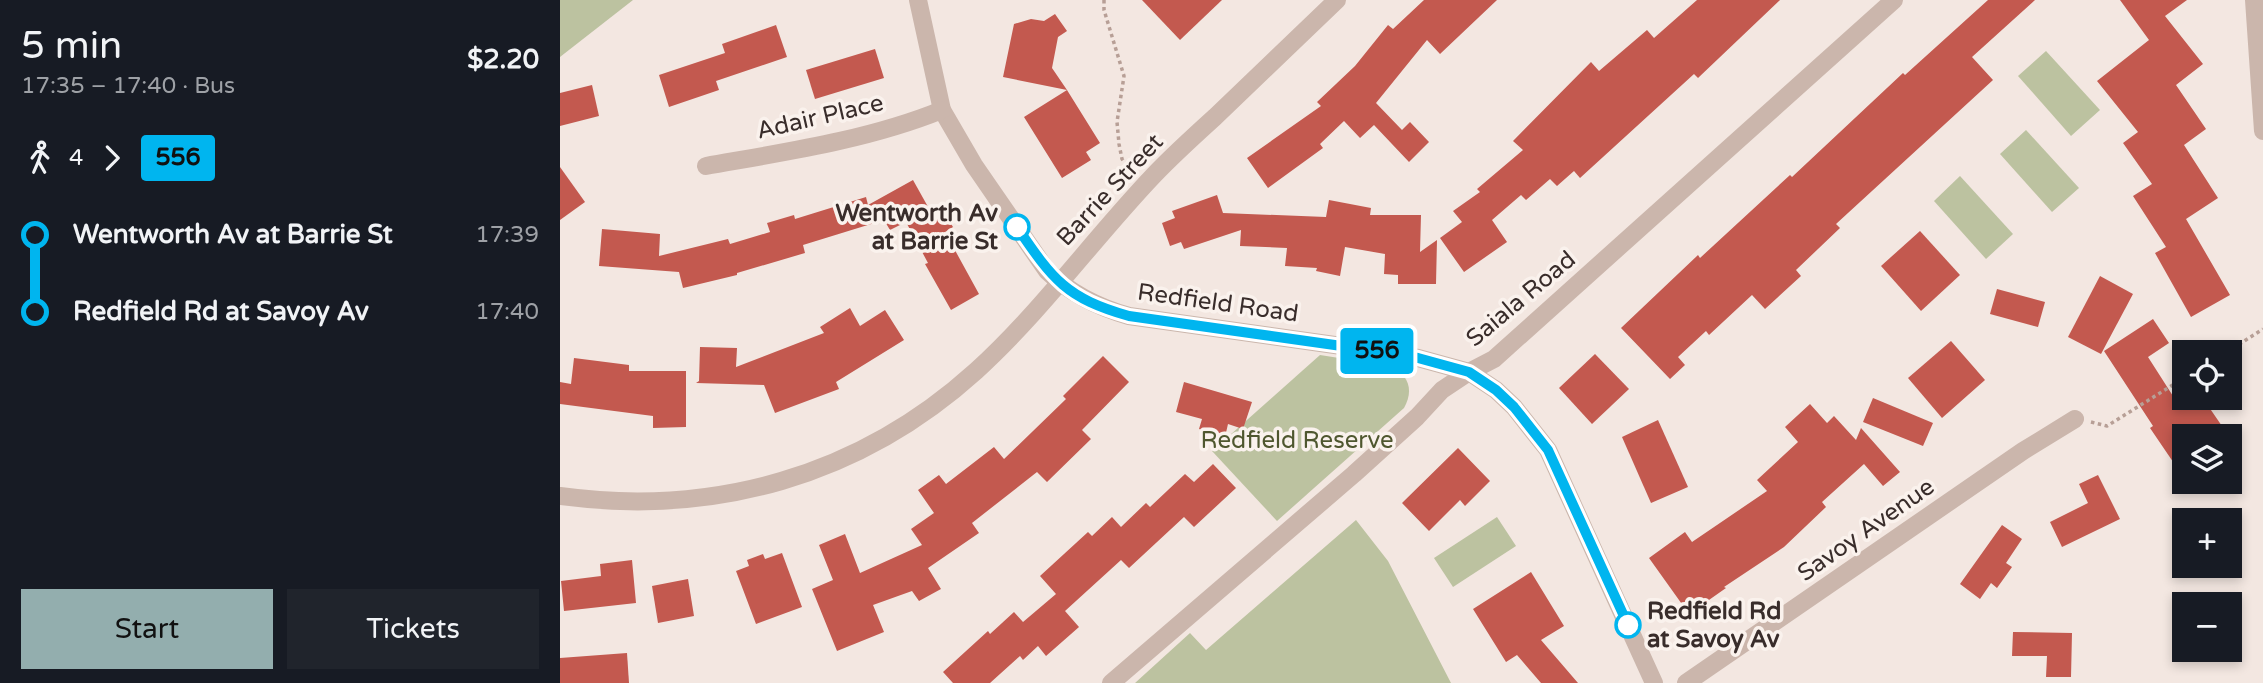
<!DOCTYPE html>
<html lang="en">
<head>
<meta charset="utf-8">
<style>
  body { margin:0; font-family:"Varela Round",sans-serif; background:#20242c; color:#f1f3f6; height:100vh; display:flex; flex-direction:column; font-size:26px; white-space:nowrap }
  * { box-sizing:border-box; margin:0 }
  p { font-size:23px; color:#9ea1a6 }
  .icon { flex:none; width:38px; height:38px; fill:none; stroke:currentColor; stroke-width:2; stroke-linecap:round; stroke-linejoin:round }
  .map { position:relative; flex:1; overflow:hidden }
  .details { display:flex; flex-direction:column; background:#171b24; width:560px }
  .details>* { flex:none }
  .badge { padding:0 14px; border-radius:5px; font-size:24px; line-height:46px }
  .buttons { position:absolute; left:1612px; top:340px; display:grid; gap:14px }
  .buttons a { display:grid; place-items:center; width:70px; height:70px; border-radius:0px; background:#171b24; box-shadow:0 4px 10px #0003; font-size:35px }
  .map>.badge { position:absolute; translate:-50% -50%; box-shadow:0 0 0 4px #fff }
  .legs { display:flex; align-items:center; gap:10px; height:77px; padding:0 21px; font-size:23px }
  .legs p { margin-inline-start:auto }
  .summary { display:flex; align-items:center; justify-content:space-between; height:119px; padding:0 21px }
  h1 { font-size:38px; font-weight:600; line-height:52px }
  .button { display:flex; gap:14px; margin-top:auto; padding:14px 21px }
  .button a { flex:1; height:80px; border-radius:0px; background:#93aeae; color:#111; font-size:28px; font-weight:600; line-height:80px; text-align:center }
  .button a+a { background:#20242c; color:#f1f3f6 }
  ul { padding:0 21px; list-style:none }
  li { display:flex; align-items:center; gap:24px; height:77px; font-size:26px }
  li i { display:grid; place-items:center; width:10px; height:100%; margin:0 9px; background:currentColor }
  li i::after { content:''; width:18px; height:18px; margin:-9px; border:5px solid; border-radius:50%; background:#171b24 }
  li p { margin-inline-start:auto }
  li:first-child i { background:linear-gradient(#0000 50%,currentColor 0) }
  li:last-child i { background:linear-gradient(currentColor 50%,#0000 0) }
  main { display:flex; flex:1; min-height:0 }
  .map>svg:first-child { display:block }
  .green { fill:#bcc2a0 }
  .building { fill:#c3594f }
  .lines { fill:none; stroke-linecap:round; stroke-linejoin:round }
  .path { stroke:#b79f96; stroke-width:3.5; stroke-dasharray:3.5 3.5; stroke-linecap:butt }
  .minor { stroke:#cbb6ac; stroke-width:18 }
  .line-1-casing { stroke:#fff; stroke-width:16 }
  .line-1 { stroke:#00b5ef; stroke-width:10 }
  .stop-1-dot { fill:#fff; stroke:#00b5ef; stroke-width:3.5 }
  .labels { text-anchor:middle; dominant-baseline:central; stroke-width:7; stroke-linejoin:round; paint-order:stroke }
  .street-label { font-size:24px; fill:#392d2b; stroke:#faf2ed }
  .stop-label { font-size:24px; font-weight:bold; fill:#392d2b; stroke:#faf2ed; text-anchor:end }
  .park-label { font-size:24px; fill:#4f572f; stroke:#faf2ed }
</style>
</head>
<body>
<main>
<section class="details">
<div class="summary"><div><h1>5 min</h1><p>17:35 – 17:40 · Bus</p></div><b>$2.20</b></div>
<div class="legs"><svg class="icon" aria-label="walk" viewBox="0 0 24 24"><circle cx="13" cy="4" r="2"/><path d="M13 8l-2 6 4 7M11 14l-3 7M7 12l3-4h3l4 4"/></svg>4<svg class="icon" aria-label="forward" viewBox="0 0 24 24"><path d="M9 5l7 7-7 7"/></svg><b class="badge" style="background:#00b5ef;color:#111">556</b></div>
<ul>
<li><i style="color:#00b5ef"></i><b>Wentworth Av at Barrie St</b><p>17:39</p></li>
<li><i style="color:#00b5ef"></i><b>Redfield Rd at Savoy Av</b><p>17:40</p></li>
</ul>
<div class="button"><a>Start</a><a>Tickets</a></div>
</section>
<div class="map">
<svg width="1703" height="683" viewBox="0 0 1703 683">
  <rect width="100%" height="100%" fill="#f3e7e1"/>
  <g class="green">
    <polygon points="0,0 73,0 0,57"/>
    <polygon points="1486,51 1540,110 1511,136 1458,76"/>
    <polygon points="1466,130 1519,188 1492,212 1440,154"/>
    <polygon points="1400,176 1453,234 1426,259 1374,201"/>
    <path d="M760,355l70,11c19,9 24,24 14,42l-127,113 -65,-70z"/>
    <polygon points="937,517 956,546 893,587 874,558"/>
    <polygon points="796,520 828,561 891,683 575,683 630,633 646,650"/>
  </g>
  <g class="building">
    <polygon points="582,0 662,0 620,40"/>
    <polygon points="864,0 937,0 880,54 867,40 816,103 842,130 850,122 869,142 849,162 814,125 800,138 784,121 760,144 763,148 708,188 687,158 761,106 757,102 795,66 828,25 833,29"/>
    <polygon points="1137,0 1220,0 1138,78 1134,74 1020,178 1014,171 997,186 990,179 966,200 961,195 932,220 947,242 904,272 880,238 902,222 893,211 920,192 917,189 963,150 953,141 1031,62 1039,71 1087,30 1094,38"/>
    <polygon points="1428,0 1475,0 1412,57 1433,80 1276,224 1280,228 1236,270 1241,276 1205,309 1192,295 1149,335 1146,331 1118,357 1125,365 1110,379 1061,328 1138,255 1140,258 1230,175 1232,177 1343,73 1345,75"/>
    <polygon points="1560,0 1627,0 1605,16 1643,64 1616,85 1646,129 1624,145 1658,198 1626,219 1670,295 1631,317 1595,253 1606,247 1573,196 1592,184 1563,143 1578,132 1537,81 1589,40"/>
    <polygon points="495,14 507,31 498,37 492,68 507,90 443,77 454,24 471,19 484,21"/>
    <polygon points="216,25 227,57 156,81 159,90 109,107 99,75 165,53 162,44"/>
    <polygon points="315,49 324,78 255,99 246,70"/>
    <polygon points="32,85 39,116 0,126 0,93"/>
    <polygon points="507,90 540,143 526,152 531,160 502,178 464,117"/>
    <polygon points="0,167 25,202 0,220"/>
    <polygon points="353,180 372,214 382,209 393,227 385,232 419,294 391,310 365,264 368,263 346,222 330,230 324,220 243,245 245,253 177,273 177,275 123,288 119,272 39,266 42,229 100,234 99,256 168,239 170,244 210,232 207,223 234,215 235,219 306,197 308,205"/>
    <polygon points="657,195 663,213 766,217 769,200 811,208 810,215 861,215 860,252 877,240 876,284 838,284 838,275 824,274 825,254 785,247 780,276 756,271 757,268 725,266 727,248 680,246 681,230 624,249 621,242 610,246 602,223 615,218 612,211"/>
    <polygon points="1360,231 1400,275 1361,311 1321,266"/>
    <polygon points="1540,276 1573,294 1541,354 1508,337"/>
    <polygon points="1437,289 1485,302 1478,327 1430,314"/>
    <polygon points="290,308 300,326 325,310 344,340 276,382 279,389 215,413 204,385 136,383 139,381 140,347 177,348 176,367 264,333 260,327"/>
    <polygon points="1593,319 1609,343 1588,357 1620,407 1634,397 1642,397 1664,429 1654,436 1624,436 1624,478 1590,428 1593,426 1544,351"/>
    <polygon points="1391,341 1425,380 1382,418 1348,378"/>
    <polygon points="1035,354 1069,389 1032,424 999,388"/>
    <polygon points="543,356 569,382 522,430 531,439 487,482 477,472 412,523 419,533 368,568 381,589 359,601 352,591 313,605 324,632 277,651 252,589 273,580 259,545 285,534 300,573 362,545 351,529 374,513 358,490 379,475 386,484 434,447 444,459 506,399 503,396"/>
    <polygon points="14,358 69,365 69,371 126,371 126,427 93,428 93,416 0,404 0,382 11,384"/>
    <polygon points="624,382 692,402 683,429 668,424 665,437 639,429 642,419 616,412"/>
    <polygon points="1313,398 1373,423 1363,446 1303,422"/>
    <polygon points="1250,404 1267,423 1274,416 1296,440 1301,428 1340,472 1323,486 1304,464 1262,502 1266,507 1224,547 1164,587 1166,588 1129,614 1089,558 1125,532 1132,542 1207,491 1197,480 1238,442 1225,427"/>
    <polygon points="1098,420 1128,487 1091,503 1062,437"/>
    <polygon points="898,448 930,481 905,506 900,500 869,531 842,503"/>
    <polygon points="653,464 676,488 634,527 624,517 569,568 561,560 505,611 519,627 486,656 478,646 463,660 460,656 430,683 393,683 383,672 428,631 430,634 454,612 463,622 496,594 480,576 528,532 532,536 552,517 561,527 586,503 590,507 625,474 634,482"/>
    <polygon points="1538,475 1560,519 1502,547 1490,522 1528,503 1519,484"/>
    <polygon points="1442,525 1462,539 1446,563 1452,567 1437,588 1431,583 1420,599 1400,584"/>
    <polygon points="222,553 242,607 196,624 176,571 189,566 187,560 203,554 205,559"/>
    <polygon points="72,560 76,603 4,611 1,581 41,576 40,564"/>
    <polygon points="971,572 1004,626 981,640 1018,683 981,683 957,655 946,662 913,609"/>
    <polygon points="128,579 134,616 98,623 92,586"/>
    <polygon points="1453,632 1512,633 1511,677 1486,677 1487,656 1452,656"/>
    <polygon points="67,653 69,683 0,683 0,658"/>
  </g>
  <g class="lines">
    <g class="path">
      <polyline points="544,0 544,10 564,76 557,122 559,144 562,159 572,172"/>
      <polyline points="1667,352 1703,329"/>
      <polyline points="1531,422 1547,426 1624,378"/>
    </g>
    <g class="minor">
      <path d="M358,0l24,110 32,55 73,106c24,23 50,36 82,45l241,34 48,8 51,14 27,18 18,17 34,43 106,233"/>
      <polyline points="1694,0 1703,131"/>
      <path d="M146,166c79,-14 162,-26 236,-56"/>
      <path d="M0,496c154,21 300,-20 416,-125 65,-59 117,-132 178,-196 19,-20 40,-39 61,-58 41,-39 81,-78 122,-117"/>
      <polyline points="551,683 794,474 857,417 882,390 909,372 934,359 1334,0"/>
      <polyline points="1126,683 1463,451 1515,419"/>
    </g>
  </g>
  <g class="lines">
    <defs>
      <path id="line-1" d="M457,227c36,53 49,71 112,89l241,34 48,8 51,14 27,18 18,17 34,43 80,175"/>
    </defs>
    <use href="#line-1" class="line-1-casing"/>
    <use href="#line-1" class="line-1"/>
  </g>
  <g class="stop-1-dot">
    <circle cx="457" cy="227" r="12"/>
    <circle cx="1068" cy="625" r="12"/>
  </g>
  <g class="labels">
    <g class="street-label">
      <text transform="translate(260 117) rotate(-13)">Adair Place</text>
      <text transform="translate(550 190) rotate(-47)">Barrie Street</text>
      <text transform="translate(961 299) rotate(-40)">Saiala Road</text>
      <text transform="translate(658 303) rotate(8)">Redfield Road</text>
      <text transform="translate(1306 530) rotate(-35)">Savoy Avenue</text>
    </g>
    <g class="stop-label">
      <text x="438" y="213">Wentworth Av<tspan x="438" dy="28">at Barrie St</tspan></text>
      <text x="1087" y="611" text-anchor="start">Redfield Rd<tspan x="1087" dy="28">at Savoy Av</tspan></text>
    </g>
    <g class="park-label">
      <text x="737" y="440">Redfield Reserve</text>
    </g>
  </g>
</svg>
<div class="buttons">
<a><svg class="icon" aria-label="locate" viewBox="0 0 24 24"><circle cx="12" cy="12" r="6"/><path d="M12 2v4M12 18v4M2 12h4M18 12h4"/></svg></a>
<a><svg class="icon" aria-label="layers" viewBox="0 0 24 24"><path d="M12 4l9 5-9 5-9-5zM3 14l9 5 9-5"/></svg></a>
<a>+</a>
<a>−</a>
</div>
<b class="badge" style="left:817px;top:351px;background:#00b5ef;color:#111">556</b>
</div>
</main>
</body>
</html>
